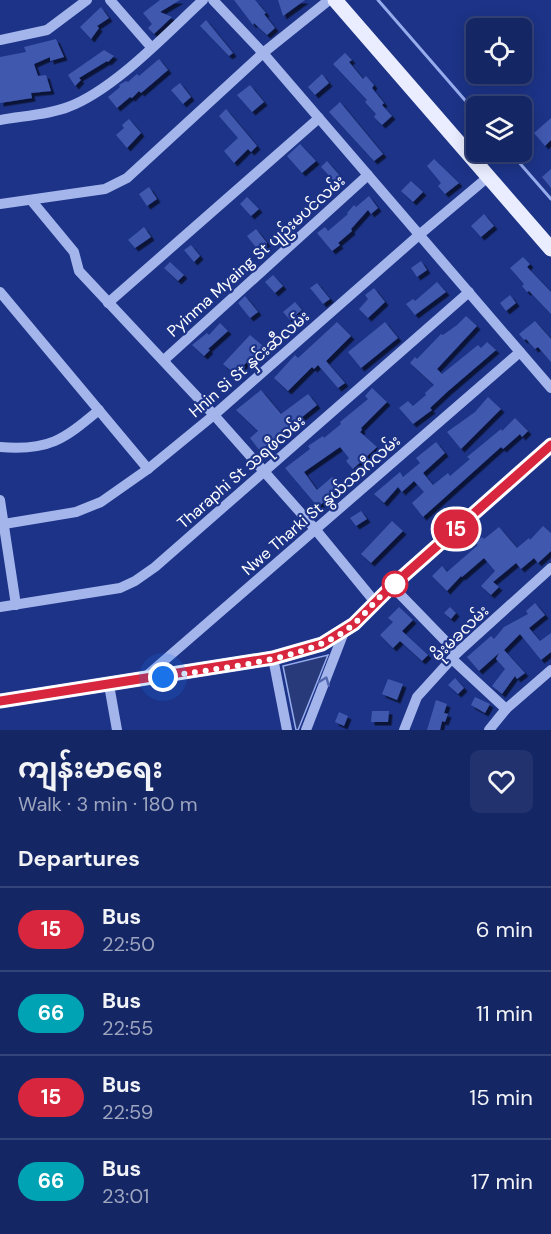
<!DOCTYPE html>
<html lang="en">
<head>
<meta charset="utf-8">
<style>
  body { margin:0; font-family:"DM Sans","Noto Sans Myanmar",sans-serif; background:#22326e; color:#f1f3f6; height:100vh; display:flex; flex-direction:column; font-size:22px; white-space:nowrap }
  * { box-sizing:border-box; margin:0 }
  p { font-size:20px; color:#9da5bf }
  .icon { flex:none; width:33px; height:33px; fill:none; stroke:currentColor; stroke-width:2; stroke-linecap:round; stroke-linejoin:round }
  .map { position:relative; height:730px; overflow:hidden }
  .drawer { display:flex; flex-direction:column; background:#152665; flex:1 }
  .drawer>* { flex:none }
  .badge { padding:0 12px; border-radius:20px; font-size:21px; line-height:39px }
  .buttons { position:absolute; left:466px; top:18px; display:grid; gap:12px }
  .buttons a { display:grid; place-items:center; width:66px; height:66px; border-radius:9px; background:#152665; box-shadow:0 3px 15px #0003,0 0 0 2px #344379; font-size:30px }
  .you { position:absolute; width:30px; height:30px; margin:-15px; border:4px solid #fff; border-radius:50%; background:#1a73e8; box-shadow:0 0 0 9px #1a73e833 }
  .map>.badge { position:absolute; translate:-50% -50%; box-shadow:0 0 0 3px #fff }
  h2 { padding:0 18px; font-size:22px; line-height:54px }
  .round { display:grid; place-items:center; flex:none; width:63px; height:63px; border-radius:9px; background:#22326e }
  .head { display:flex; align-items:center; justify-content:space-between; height:102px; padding:0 18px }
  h1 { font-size:28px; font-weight:700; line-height:45px }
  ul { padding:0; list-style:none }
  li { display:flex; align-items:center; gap:18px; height:84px; padding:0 18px; border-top:2px solid #344379 }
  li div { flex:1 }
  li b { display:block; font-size:22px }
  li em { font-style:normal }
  li .badge { min-width:66px; font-weight:700; text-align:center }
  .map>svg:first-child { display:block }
  .water { fill:#283a79; stroke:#97aced; stroke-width:1.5 }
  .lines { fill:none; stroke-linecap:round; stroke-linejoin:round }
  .stream { stroke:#97aced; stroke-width:3 }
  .building { fill:#4058ae; filter:url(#shadow) }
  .minor { stroke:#a4b5ec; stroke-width:10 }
  .major { stroke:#e9edff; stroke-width:15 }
  .oneway { stroke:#5267af }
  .line-casing { stroke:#fff; stroke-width:14 }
  .line { stroke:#d7263d; stroke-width:9 }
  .walk { stroke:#fff; stroke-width:6; stroke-dasharray:0 10.8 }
  .stop-dot { fill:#fff; stroke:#d7263d; stroke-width:3 }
  .labels { text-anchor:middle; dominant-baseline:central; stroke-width:4.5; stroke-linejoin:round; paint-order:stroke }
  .street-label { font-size:16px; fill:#fff; stroke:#1c3387 }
</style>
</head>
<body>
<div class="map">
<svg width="551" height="730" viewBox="0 0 551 730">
  <defs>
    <filter id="shadow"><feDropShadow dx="3.5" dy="3.5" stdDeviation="0" flood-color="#0009"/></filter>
  </defs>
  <rect width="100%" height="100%" fill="#1c3387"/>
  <polygon class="water" points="328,655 298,730 296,730 283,666"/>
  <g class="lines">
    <g class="stream">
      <polyline points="378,0 477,114"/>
      <polyline points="510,152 551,199"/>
    </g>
  </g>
  <g class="building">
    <polygon points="160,0 180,0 160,12 172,17 154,34 148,28 152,24 143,13"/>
    <polygon points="234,0 255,0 266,13 264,14 275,28 267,35 254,23 253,25"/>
    <polygon points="278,0 305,0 283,16"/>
    <polygon points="101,7 109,18 97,26 99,28 91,39 80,27"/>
    <polygon points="206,20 233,53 229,56 200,26"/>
    <polygon points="56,39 64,57 50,61 50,57 34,64 38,76 46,75 51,91 31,93 32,98 0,103 0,57 26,52 24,47"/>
    <polygon points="104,50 114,56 108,62 107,61 79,78 81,80 75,86 68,75"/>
    <polygon points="345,53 352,60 349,62 363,79 366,76 374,85 372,88 384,103 382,105 392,116 382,125 374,117 376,114 365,102 367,100 333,64"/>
    <polygon points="159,59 168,70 141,93 139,91 132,98 130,97 117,108 108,97 120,87 119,85 126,81 128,82 137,74 139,76"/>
    <polygon points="322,74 329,83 315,95 308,87"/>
    <polygon points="180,83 191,97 183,104 171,90"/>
    <polygon points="250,85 264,102 252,112 237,95"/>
    <polygon points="340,102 383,154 374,161 329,112"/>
    <polygon points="226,109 257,146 251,152 248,149 234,163 224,151 238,138 219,116"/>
    <polygon points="551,118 551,140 545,146 534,133"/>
    <polygon points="129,119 141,133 127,148 116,135 124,128 122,125"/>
    <polygon points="300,144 316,161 302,173 287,156"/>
    <polygon points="434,159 459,183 445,194 438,186 441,183 427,166"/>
    <polygon points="327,161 341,177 336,183 321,167"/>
    <polygon points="551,169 551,188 542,177"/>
    <polygon points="411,181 423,192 413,202 401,191"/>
    <polygon points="149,187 157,199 147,206 139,194"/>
    <polygon points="369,196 378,208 371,214 368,210 351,229 352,231 338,243 340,245 332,251 317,233 325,227 328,231 348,214 347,213 354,205 356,207"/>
    <polygon points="247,197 259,209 251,216 240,204"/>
    <polygon points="484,214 494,226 481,237 471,226"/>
    <polygon points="144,227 151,237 135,248 128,240"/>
    <polygon points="256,229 267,243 258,250 247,236"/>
    <polygon points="191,245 200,256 194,262 184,250"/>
    <polygon points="523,257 530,264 527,267 551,292 551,314 529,291 527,292 522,286 524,284 510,268"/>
    <polygon points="421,261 427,270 417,277 411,268"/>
    <polygon points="170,262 184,275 178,281 164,268"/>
    <polygon points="273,275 283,286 275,293 265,282"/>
    <polygon points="437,282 446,292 415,315 406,304 413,299 415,301"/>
    <polygon points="317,283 330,299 323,304 310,288"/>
    <polygon points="374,288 385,302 368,318 359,309 368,299 365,295"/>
    <polygon points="510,295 516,303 506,311 500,303"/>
    <polygon points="245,296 258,312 250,318 238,303"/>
    <polygon points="295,302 302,310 290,320 283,312"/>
    <polygon points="466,316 477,326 437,369 442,374 478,345 481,348 487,342 496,350 447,392 430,408 432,410 413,424 399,408 408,401 413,406 426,395 425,393 434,385 410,363 415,357 417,359 441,334 443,335 457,325"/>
    <polygon points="535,321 551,339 551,362 538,347 535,349 526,339 524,340 519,334"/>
    <polygon points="337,322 351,336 326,361 345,383 338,388 318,365 314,369 312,367 288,391 274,378 295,355 298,358"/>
    <polygon points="385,322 398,338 361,368 348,352"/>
    <polygon points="220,323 228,331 208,349 210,350 204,356 192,345 207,333 209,335"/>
    <polygon points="250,335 263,346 235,374 223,364"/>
    <polygon points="372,388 387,402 361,428 362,430 360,432 377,447 353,469 346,461 349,458 340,447 304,472 317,490 332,477 340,486 324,499 326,500 318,507 285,468 310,449 308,446 323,436 324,438 341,424 340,422 368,399 365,396"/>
    <polygon points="261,390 281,414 308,394 317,405 260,451 250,438 258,431 236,410"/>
    <polygon points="488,397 501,409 461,449 447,432 475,412"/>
    <polygon points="515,418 528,431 522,437 520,434 503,449 501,447 423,517 412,503 424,492 414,481 402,492 398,487 384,503 374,494 400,472 403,477 420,463 416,458 436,442 445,453 423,473 433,485 448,473 450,476 470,459 467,457 501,429 502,431"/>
    <polygon points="361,511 367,519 356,526 350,518"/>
    <polygon points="392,521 403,531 371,563 361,554"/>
    <polygon points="543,526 551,533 551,551 538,563 534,558 521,569 516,563 493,582 499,587 491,595 481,586 495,571 484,558 462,577 461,576 447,591 432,576 442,566 447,572 478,545 475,543 482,537 484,539 499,527 517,548 529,538 530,540"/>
    <polygon points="535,603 545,615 529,628 540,641 551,633 551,652 541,660 520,634 504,650 525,673 517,679 515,676 502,694 492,686 505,669 496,659 499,653 479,671 467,657 491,636 494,639 504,627 528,614 526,611"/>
    <polygon points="399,607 413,620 402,631 428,655 422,661 400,641 393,648 380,635 393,622 388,618"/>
    <polygon points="450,607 456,613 451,619 444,613"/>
    <polygon points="455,678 464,688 458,694 448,685"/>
    <polygon points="388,679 403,684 397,700 382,694"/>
    <polygon points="475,697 490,704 485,713 471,705"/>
    <polygon points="436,700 447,704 444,713 448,714 445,722 442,721 440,730 427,730"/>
    <polygon points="372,711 389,711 388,722 371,722"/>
    <polygon points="339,712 348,716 344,726 335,722"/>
  </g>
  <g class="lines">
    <g class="minor">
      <polyline points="110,0 151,47"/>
      <polyline points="213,0 263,53 551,388"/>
      <polyline points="0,40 47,30 87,0"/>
      <path d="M0,120c22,-4 48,-5 68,-13 46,-17 99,-74 135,-107"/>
      <polyline points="31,200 74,252 79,271 214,415 315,529 375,602"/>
      <polyline points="0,204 105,189 127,178 263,53 329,0"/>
      <polyline points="0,292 148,469"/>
      <polyline points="108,303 319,118"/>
      <polyline points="164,360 368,175"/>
      <path d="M0,447c49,4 63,-7 99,-37"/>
      <polyline points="0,500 16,605"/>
      <polyline points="4,524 76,512 101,502 148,469 214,415 419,235 488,177"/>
      <polyline points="392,586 457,653"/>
      <polyline points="0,607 120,588 135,581 155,567 469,292"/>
      <polyline points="273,658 287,730"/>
      <polyline points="452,659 506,709"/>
      <polyline points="144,678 520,352"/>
      <polyline points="109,685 117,730"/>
      <polyline points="306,730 344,632"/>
      <polyline points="404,730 417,697 457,653 551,568"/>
      <polyline points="489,730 506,709 551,670"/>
    </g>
    <g class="major">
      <polyline points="335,0 551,249"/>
      <polyline points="0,701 273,658 322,644 354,624 392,586 551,445"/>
    </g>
  </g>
  <defs><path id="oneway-chevron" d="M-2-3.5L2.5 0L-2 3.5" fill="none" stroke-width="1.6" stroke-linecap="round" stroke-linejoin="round" transform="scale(1.5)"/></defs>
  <use class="oneway" href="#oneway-chevron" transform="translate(325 681) rotate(-69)"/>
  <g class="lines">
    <defs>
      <polyline id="line" points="0,701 273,658 322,644 354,624 392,586 551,445"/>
    </defs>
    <use href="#line" class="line-casing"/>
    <use href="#line" class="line"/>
    <path class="walk" d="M163,677c54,-9 136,-15 182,-46 19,-13 31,-34 50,-47"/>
  </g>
  <circle class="stop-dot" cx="395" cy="584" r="12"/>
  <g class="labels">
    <g class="street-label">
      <text transform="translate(256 256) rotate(-42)">Pyinma Myaing St ပျဥ်းမပင်လမ်း</text>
      <text transform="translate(249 364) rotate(-41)">Hnin Si St နှင်းဆီလမ်း</text>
      <text transform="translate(241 472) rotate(-41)">Tharaphi St သရဖီလမ်း</text>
      <text transform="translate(321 505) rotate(-41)">Nwe Tharki St နွယ်သာဂီလမ်း</text>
      <text transform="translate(460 633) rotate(-44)">မိုးမခလမ်း</text>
    </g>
  </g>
</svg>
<div class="buttons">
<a><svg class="icon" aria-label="locate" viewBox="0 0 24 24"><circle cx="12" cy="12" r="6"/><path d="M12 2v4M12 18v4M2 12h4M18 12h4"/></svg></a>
<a><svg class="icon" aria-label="layers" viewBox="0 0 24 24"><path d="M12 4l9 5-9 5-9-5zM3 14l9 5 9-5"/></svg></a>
</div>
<div class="you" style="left:163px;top:677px"></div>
<b class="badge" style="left:456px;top:529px;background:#d7263d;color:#fff">15</b>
</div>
<section class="drawer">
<div class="head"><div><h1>ကျန်းမာရေး</h1><p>Walk · 3 min · 180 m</p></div><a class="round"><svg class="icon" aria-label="heart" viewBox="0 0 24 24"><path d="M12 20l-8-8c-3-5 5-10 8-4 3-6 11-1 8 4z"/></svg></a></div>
<h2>Departures</h2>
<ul>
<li><span class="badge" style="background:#d7263d;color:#fff">15</span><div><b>Bus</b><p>22:50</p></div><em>6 min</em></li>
<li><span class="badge" style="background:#00a3b4;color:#fff">66</span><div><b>Bus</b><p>22:55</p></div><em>11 min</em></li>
<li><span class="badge" style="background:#d7263d;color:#fff">15</span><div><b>Bus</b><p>22:59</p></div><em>15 min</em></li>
<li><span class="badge" style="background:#00a3b4;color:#fff">66</span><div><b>Bus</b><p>23:01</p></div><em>17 min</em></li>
</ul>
</section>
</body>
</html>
